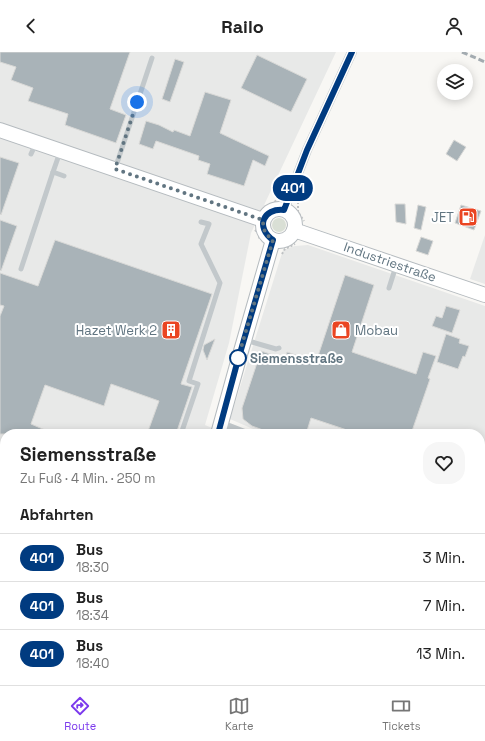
<!DOCTYPE html>
<html lang="de">
<head>
<meta charset="utf-8">
<style>
  body { margin:0; font-family:"Space Grotesk",sans-serif; background:#f6f6f6; color:#222; height:100vh; display:flex; flex-direction:column; font-size:15px; white-space:nowrap }
  * { box-sizing:border-box; margin:0 }
  p { font-size:13px; color:#767676 }
  .icon { flex:none; width:22px; height:22px; fill:none; stroke:currentColor; stroke-width:2; stroke-linecap:round; stroke-linejoin:round }
  .map { position:relative; flex:1; overflow:hidden }
  .panel { position:absolute; left:0px; top:377px; width:485px; height:256px; display:flex; flex-direction:column; background:#fff; border-radius:16px 16px 0 0; box-shadow:0 2px 10px #0003 }
  .panel>* { flex:none }
  .badge { padding:0 8px; border-radius:13px; font-size:14px; line-height:26px }
  .tools { position:absolute; left:437px; top:12px; display:grid; gap:8px }
  .tools a { display:grid; place-items:center; width:36px; height:36px; border-radius:50%; background:#fff; box-shadow:0 2px 10px #0003; font-size:20px }
  .you { position:absolute; width:20px; height:20px; margin:-10px; border:3px solid #fff; border-radius:50%; background:#1a73e8; box-shadow:0 0 0 6px #1a73e833 }
  .map>.badge { position:absolute; translate:-50% -50%; box-shadow:0 0 0 2px #fff }
  h2 { padding:0 20px; font-size:15px; line-height:36px }
  .round { display:grid; place-items:center; flex:none; width:42px; height:42px; border-radius:16px; background:#f6f6f6 }
  .summary { display:flex; align-items:center; justify-content:space-between; height:68px; padding:0 20px }
  h1 { font-size:19px; font-weight:700; line-height:30px }
  ul { padding:0; list-style:none }
  li { display:flex; align-items:center; gap:12px; height:48px; padding:0 20px; border-top:1px solid #e0e0e0 }
  li div { flex:1 }
  li b { display:block; font-size:15px }
  li em { font-style:normal }
  li .badge { min-width:44px; font-weight:700; text-align:center }
  header { display:flex; justify-content:space-between; align-items:center; height:52px; padding:0 20px; background:#fff; font-size:18px; font-weight:700 }
  .dock { display:flex; justify-content:space-around; align-items:center; height:56px; border-top:1px solid #e0e0e0; background:#fff; font-size:11px; color:#767676 }
  .dock a { display:grid; justify-items:center; gap:2px }
  .dock .selected { color:#7c3aed }
  .map>svg:first-child { display:block }
  .built { fill:#e8e9e8 }
  .green { fill:#d9dfd5 }
  .building { fill:#a9b3b8; stroke:#d9d9d7 }
  .lines { fill:none; stroke-linecap:round; stroke-linejoin:round }
  .secondary-casing { stroke:#b5bbbf; stroke-width:16 }
  .path { stroke:#bec1c3; stroke-width:2; stroke-dasharray:2 2; stroke-linecap:butt }
  .lane { stroke:#c2c8cb; stroke-width:5 }
  .street { stroke:#c2c8cb; stroke-width:10 }
  .secondary { stroke:#fff; stroke-width:14 }
  .rail { stroke:#a3abb0; stroke-width:3; stroke-dasharray:6 3; stroke-linecap:butt }
  .line-casing { stroke:#fff; stroke-width:9 }
  .line { stroke:#003b80; stroke-width:6 }
  .walk { stroke:#617581; stroke-width:4; stroke-dasharray:0 7.2 }
  .stop-dot { fill:#fff; stroke:#003b80; stroke-width:2 }
  .labels { text-anchor:middle; dominant-baseline:central; stroke-width:4; stroke-linejoin:round; paint-order:stroke }
  .poi-label { font-size:13px; fill:#617581; stroke:#fff; text-anchor:end }
  .street-label { font-size:13px; fill:#617581; stroke:#fff }
  .stop-label { font-size:13px; font-weight:bold; fill:#617581; stroke:#fff; text-anchor:start }
</style>
</head>
<body>
<header><svg class="icon" aria-label="back" viewBox="0 0 24 24"><path d="M15 5l-7 7 7 7"/></svg>Railo<svg class="icon" aria-label="person" viewBox="0 0 24 24"><circle cx="12" cy="8" r="4"/><path d="M4 21q1-7 8-7t8 7"/></svg></header>
<div class="map">
<svg width="485" height="633" viewBox="0 0 485 633">
  <rect width="100%" height="100%" fill="#f8f7f4"/>
  <g class="built">
    <polygon points="0,0 336,0 251,181 229,291 205,373 226,382 5,382 5,628 400,628 401,633 0,633"/>
    <polygon points="485,183 485,232 470,227"/>
    <polygon points="308,193 485,254 485,633 418,633 416,628 480,628 480,382 265,382 230,367 283,198 295,194"/>
  </g>
  <circle class="green" cx="279" cy="173" r="7"/>
  <g class="building">
    <polygon points="0,0 130,0 110,57 126,63 116,91 65,73 68,62 28,49 33,36 11,28 16,15 0,10"/>
    <polygon points="257,3 307,27 291,60 241,36"/>
    <polygon points="175,7 184,10 170,50 162,47"/>
    <polygon points="205,40 231,48 220,81 269,104 265,114 253,108 244,134 207,122 210,112 198,108 199,104 156,89 153,97 139,92 146,69 159,73 173,80 174,78 190,84"/>
    <polygon points="454,88 466,95 457,109 446,102"/>
    <polygon points="0,105 19,111 1,163 0,162"/>
    <polygon points="395,152 405,152 406,172 396,170"/>
    <polygon points="418,153 426,155 421,178 414,176"/>
    <polygon points="461,153 481,159 474,178 455,171"/>
    <polygon points="0,168 17,174 1,219 0,218"/>
    <polygon points="421,185 433,189 428,203 416,199"/>
    <polygon points="55,188 212,242 181,332 192,335 176,382 147,382 159,349 111,332 104,354 45,333 31,372 52,381 52,382 0,382 0,264 4,254 0,253 0,221 38,234"/>
    <polygon points="345,223 374,233 352,300 416,322 423,300 436,304 428,326 430,327 411,382 352,382 353,380 311,366 306,382 274,382 252,374 243,367 242,356 261,299 285,307 287,300 316,310"/>
    <polygon points="446,254 460,258 452,281 432,274 436,264 442,266"/>
    <polygon points="446,282 460,287 459,291 469,294 465,305 463,304 458,317 437,310"/>
    <polygon points="215,287 207,308 203,298 204,293"/>
  </g>
  <g class="lines">
    <defs>
      <g id="secondary">
        <polyline points="0,78 263,168"/>
        <circle cx="279" cy="173" r="16"/>
        <polyline points="294,178 485,243"/>
        <polyline points="218,382 239,306 273,188"/>
        <polyline points="133,633 135,628"/>
      </g>
    </defs>
    <use href="#secondary" class="secondary-casing"/>
    <g class="path">
      <polyline points="298,150 298,160 304,169"/>
      <polyline points="264,155 274,151 277,147"/>
      <polyline points="255,178 258,181 260,188"/>
      <polyline points="282,202 285,197 295,192"/>
    </g>
    <g class="lane">
      <polyline points="60,100 53,120 64,124"/>
      <polyline points="31,102 36,91"/>
      <polyline points="115,117 152,6"/>
      <polyline points="21,217 53,120"/>
      <polyline points="389,236 396,214"/>
      <polyline points="245,288 276,297 279,296"/>
      <polyline points="181,382 198,332 189,329 220,231 201,192 209,172 201,170"/>
      <polyline points="0,499 5,501"/>
      <polyline points="157,633 160,628"/>
    </g>
    <g class="street">
      <polyline points="284,158 307,98 352,0"/>
      <polyline points="221,373 244,382"/>
      <polyline points="480,527 485,526"/>
      <polyline points="409,628 411,633"/>
    </g>
    <use href="#secondary" class="secondary"/>
    <polyline class="rail" points="462,0 485,10"/>
  </g>
  <g class="lines">
    <defs>
      <path id="line" d="M218,382l18,-67 37,-127c-18,-13 -10,-32 11,-30l23,-60 45,-98"/>
    </defs>
    <use href="#line" class="line-casing"/>
    <use href="#line" class="line"/>
    <path class="walk" d="M137,50l-22,67 148,51c0,10 2,14 10,20l-35,118"/>
  </g>
  <defs>
    <symbol id="fuel-square" viewBox="-11 -11 22 22"><rect x="-9" y="-9" width="18" height="18" rx="4" fill="#ea4522" stroke="#fff"/><path d="M-5.5-6h7V0h2V4h1.3V-2.5L3-4.5l.8-.8L6-3V5H2.5V1h-1V6h-7ZM-4.2-4.7v3.2H.2V-4.7Z" fill="#fff"/></symbol>
    <symbol id="building-square" viewBox="-11 -11 22 22"><rect x="-9" y="-9" width="18" height="18" rx="4" fill="#ea4522" stroke="#fff"/><path d="M-4-6H4V6H1V3H-1V6H-4ZM-2.5-4.3h1.7v1.8h-1.7ZM.8-4.3h1.7v1.8H.8ZM-2.5-1h1.7V.8h-1.7ZM.8-1h1.7V.8H.8Z" fill="#fff"/></symbol>
    <symbol id="shop-square" viewBox="-11 -11 22 22"><rect x="-9" y="-9" width="18" height="18" rx="4" fill="#ea4522" stroke="#fff"/><path d="M-5-2.5h2.3a2.7 3.5 0 0 1 5.4 0H5L5.5 6h-11ZM-1.5-2.5h3a1.5 2.3 0 0 0-3 0Z" fill="#fff"/></symbol>
  </defs>
  <g fill-rule="evenodd">
    <use href="#fuel-square" x="457" y="154" width="22" height="22"/>
    <use href="#building-square" x="160" y="267" width="22" height="22"/>
    <use href="#shop-square" x="330" y="267" width="22" height="22"/>
  </g>
  <circle class="stop-dot" cx="238" cy="306" r="8"/>
  <g class="labels">
    <g class="poi-label">
      <text x="454" y="165">JET</text>
      <text x="157" y="278">Hazet Werk 2</text>
      <text x="355" y="278" text-anchor="start">Mobau</text>
    </g>
    <g class="street-label">
      <text transform="translate(390 210) rotate(19)">Industriestraße</text>
    </g>
    <g class="stop-label">
      <text x="250" y="306">Siemensstraße</text>
    </g>
  </g>
</svg>
<div class="tools">
<a><svg class="icon" aria-label="layers" viewBox="0 0 24 24"><path d="M12 4l9 5-9 5-9-5zM3 14l9 5 9-5"/></svg></a>
</div>
<div class="you" style="left:137px;top:50px"></div>
<b class="badge" style="left:293px;top:136px;background:#003b80;color:#fff">401</b>
<section class="panel">
<div class="summary"><div><h1>Siemensstraße</h1><p>Zu Fuß · 4 Min. · 250 m</p></div><a class="round"><svg class="icon" aria-label="heart" viewBox="0 0 24 24"><path d="M12 20l-8-8c-3-5 5-10 8-4 3-6 11-1 8 4z"/></svg></a></div>
<h2>Abfahrten</h2>
<ul>
<li><span class="badge" style="background:#003b80;color:#fff">401</span><div><b>Bus</b><p>18:30</p></div><em>3 Min.</em></li>
<li><span class="badge" style="background:#003b80;color:#fff">401</span><div><b>Bus</b><p>18:34</p></div><em>7 Min.</em></li>
<li><span class="badge" style="background:#003b80;color:#fff">401</span><div><b>Bus</b><p>18:40</p></div><em>13 Min.</em></li>
</ul>
</section>
</div>
<nav class="dock">
<a class="selected"><svg class="icon" aria-label="directions" viewBox="0 0 24 24"><path d="M12 3l9 9-9 9-9-9zM9 14v-3h6M13 9l2 2-2 2"/></svg>Route</a>
<a><svg class="icon" aria-label="map" viewBox="0 0 24 24"><path d="M3 6l6-2 6 2 6-2v14l-6 2-6-2-6 2zM9 4v14M15 6v14"/></svg>Karte</a>
<a><svg class="icon" aria-label="tickets" viewBox="0 0 24 24"><path d="M3 7h18v10H3zM15 7v10"/></svg>Tickets</a>
</nav>
</body>
</html>
